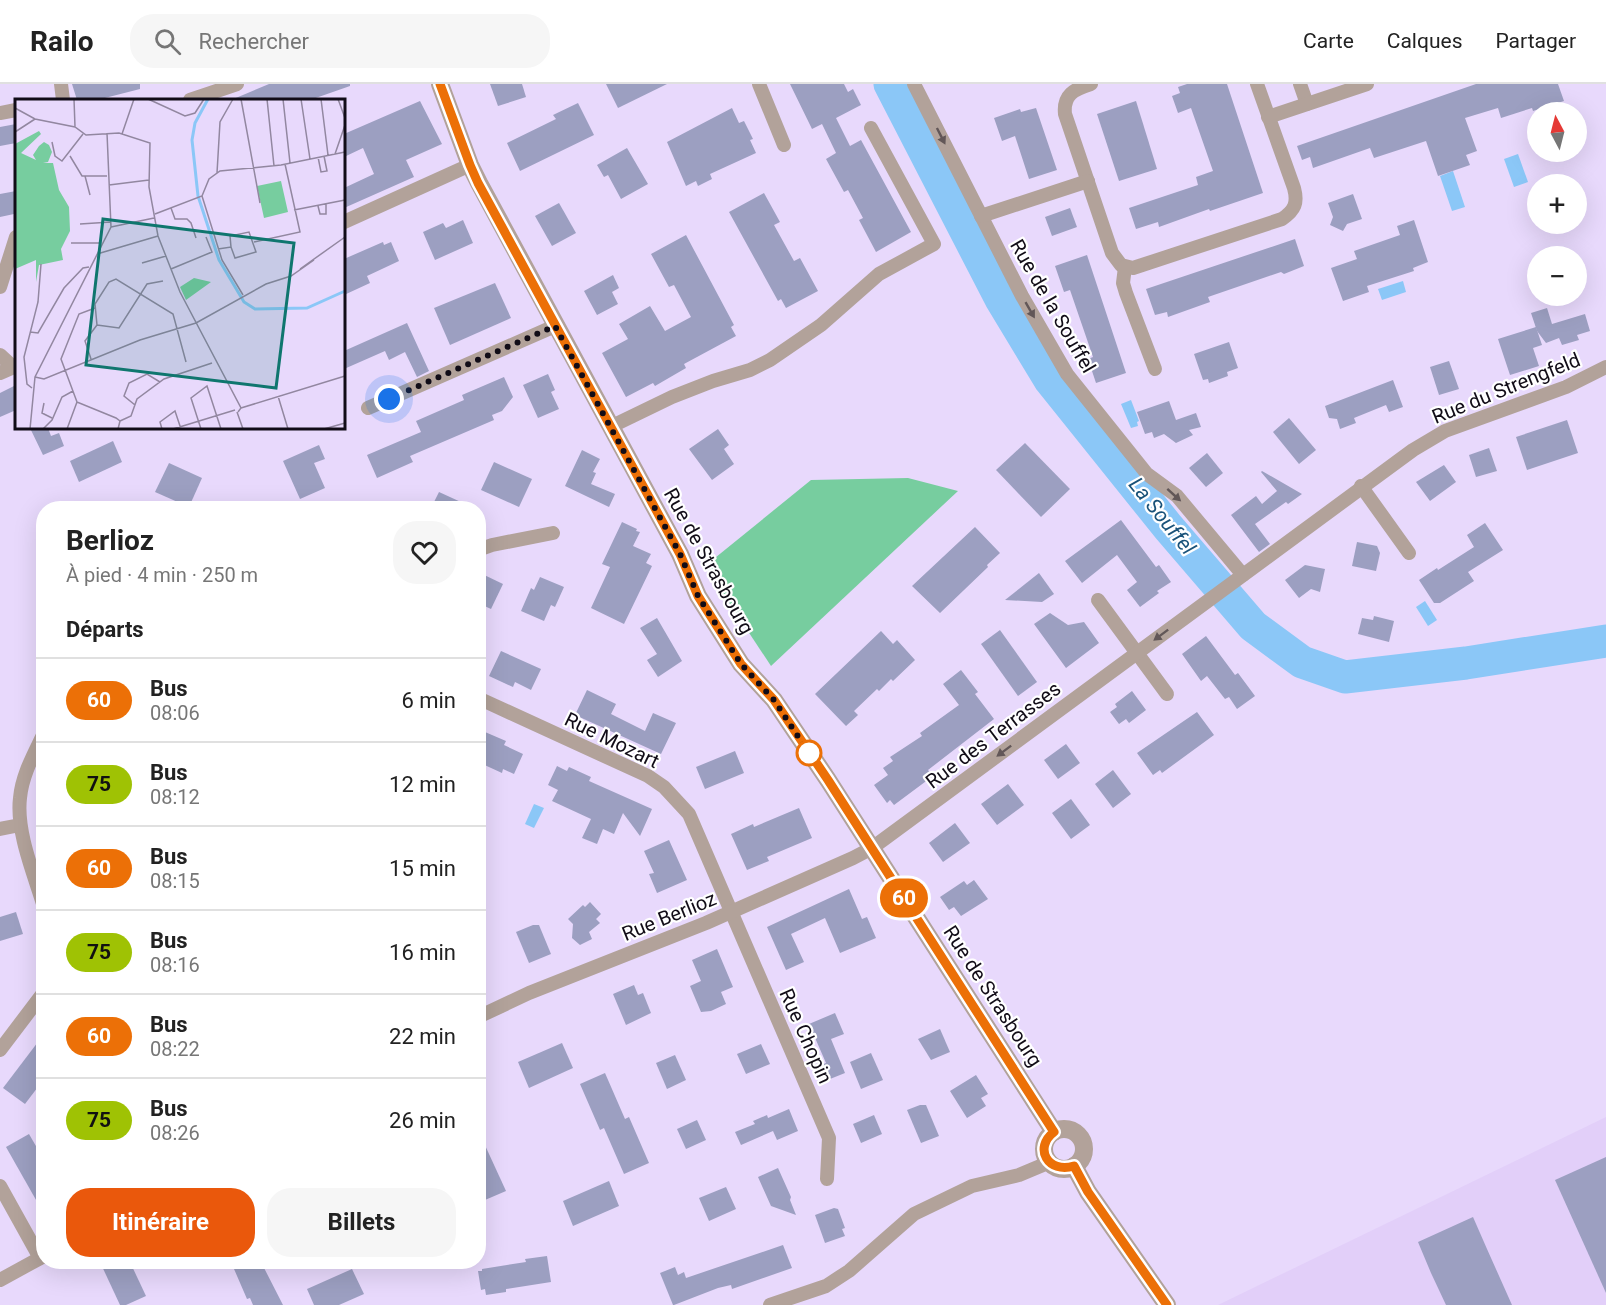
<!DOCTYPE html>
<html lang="fr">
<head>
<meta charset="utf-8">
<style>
  body { margin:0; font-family:Roboto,sans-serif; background:#f6f6f6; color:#222; height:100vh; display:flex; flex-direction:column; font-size:22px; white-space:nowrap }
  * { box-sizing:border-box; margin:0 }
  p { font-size:20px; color:#767676 }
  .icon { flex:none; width:33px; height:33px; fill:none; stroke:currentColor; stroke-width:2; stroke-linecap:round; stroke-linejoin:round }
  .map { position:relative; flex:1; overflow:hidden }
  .sheet { position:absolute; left:36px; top:417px; width:450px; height:768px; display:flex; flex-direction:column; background:#fff; border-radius:24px; box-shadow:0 6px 24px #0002 }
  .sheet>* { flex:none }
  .badge { padding:0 12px; border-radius:20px; font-size:21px; line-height:39px }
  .needle { width:39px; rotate:353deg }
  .fabs { position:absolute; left:1527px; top:18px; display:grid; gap:12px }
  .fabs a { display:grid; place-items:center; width:60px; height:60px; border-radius:50%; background:#fff; box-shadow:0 6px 24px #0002; font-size:30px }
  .you { position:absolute; width:30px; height:30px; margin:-15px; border:4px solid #fff; border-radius:50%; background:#1a73e8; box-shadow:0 0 0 9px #1a73e833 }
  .map>.badge { position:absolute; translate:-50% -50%; box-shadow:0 0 0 3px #fff }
  h2 { padding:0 30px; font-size:22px; line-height:54px }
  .round { display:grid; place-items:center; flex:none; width:63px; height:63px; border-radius:24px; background:#f6f6f6 }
  .headline { display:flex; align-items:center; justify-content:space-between; height:102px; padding:0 30px }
  h1 { font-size:28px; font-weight:700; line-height:45px }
  .button { display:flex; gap:12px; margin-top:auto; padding:12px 30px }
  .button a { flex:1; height:69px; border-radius:24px; background:#ea580c; color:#fff; font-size:24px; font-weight:700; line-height:69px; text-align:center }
  .button a+a { background:#f6f6f6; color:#222 }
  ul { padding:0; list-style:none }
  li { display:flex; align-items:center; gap:18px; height:84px; padding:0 30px; border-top:2px solid #e0e0e0 }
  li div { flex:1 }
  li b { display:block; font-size:22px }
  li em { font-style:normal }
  li .badge { min-width:66px; font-weight:700; text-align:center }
  header { display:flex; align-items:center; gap:36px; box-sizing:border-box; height:84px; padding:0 30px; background:#fff; border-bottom:2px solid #e0e0e0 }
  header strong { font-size:28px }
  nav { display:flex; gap:33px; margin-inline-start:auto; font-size:21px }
  .search { width:420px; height:54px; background:#f6f6f6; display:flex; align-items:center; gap:15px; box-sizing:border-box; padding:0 21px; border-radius:24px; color:#767676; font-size:22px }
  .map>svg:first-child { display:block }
  .built { fill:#e2cff9 }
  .green { fill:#77cd9f }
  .water { fill:#8bc7f7 }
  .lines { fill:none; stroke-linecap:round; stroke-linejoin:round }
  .river { stroke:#8bc7f7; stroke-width:33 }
  .building { fill:#9c9fc1 }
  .minor { stroke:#b2a29a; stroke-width:14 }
  .tertiary { stroke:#b2a29a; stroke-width:18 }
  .oneway { fill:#625758 }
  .line-casing { stroke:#fff; stroke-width:14 }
  .line { stroke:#ec7007; stroke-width:9 }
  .walk { stroke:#110c17; stroke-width:6; stroke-dasharray:0 10.8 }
  .stop-dot { fill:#fff; stroke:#ec7007; stroke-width:3 }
  .labels { text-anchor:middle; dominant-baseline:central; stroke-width:4.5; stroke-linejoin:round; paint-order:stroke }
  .street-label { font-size:20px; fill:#110c17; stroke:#fff }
  .water-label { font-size:21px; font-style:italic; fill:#195279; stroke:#fff }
  .inset-river { fill:none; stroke:#8bc7f7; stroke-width:3 }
  .inset-road { fill:none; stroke:#9287a0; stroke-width:1.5 }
  .view { fill:#0f766e; fill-opacity:0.15; stroke:#0f766e; stroke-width:3 }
  .inset-edge { fill:none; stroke:#110c17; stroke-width:3 }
</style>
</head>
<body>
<header>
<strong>Railo</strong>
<div class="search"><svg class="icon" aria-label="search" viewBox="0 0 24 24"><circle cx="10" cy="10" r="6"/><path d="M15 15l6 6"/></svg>Rechercher</div>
<nav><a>Carte</a><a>Calques</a><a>Partager</a></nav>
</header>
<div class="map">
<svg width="1606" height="1221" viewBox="0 0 1606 1221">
  <rect width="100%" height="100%" fill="#e8d9fc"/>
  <polygon class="built" points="1606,1033 1606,1221 1218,1221"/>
  <polygon class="green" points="908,394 958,407 771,582 705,482 811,396"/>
  <g class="water">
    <polygon points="1518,70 1528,98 1514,103 1504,75"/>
    <polygon points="1453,87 1465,123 1452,127 1440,92"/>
    <polygon points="1403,197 1406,208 1382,216 1378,205"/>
    <polygon points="1131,316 1139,337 1137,338 1138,342 1131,344 1121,320"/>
    <polygon points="1425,517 1437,536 1428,542 1416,523"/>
    <polygon points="534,720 544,724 534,744 525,740"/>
  </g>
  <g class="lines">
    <polyline class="river" points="890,0 1001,215 1050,296 1168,443 1253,542 1302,578 1345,593 1466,579 1606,557"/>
  </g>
  <g class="building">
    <polygon points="72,0 140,0 140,5 97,16 77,16"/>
    <polygon points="269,0 350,0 350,2 310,16 231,16"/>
    <polygon points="490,0 522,0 526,13 498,22"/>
    <polygon points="606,0 667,0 618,24"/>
    <polygon points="790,0 844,0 848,8 853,5 861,21 836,34 850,62 861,56 911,148 876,168 859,136 863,134 848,106 844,108 826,75 836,69 822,40 812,45"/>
    <polygon points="1187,0 1227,0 1263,109 1210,127 1209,125 1159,143 1158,138 1136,145 1129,124 1198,101 1196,93 1213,87 1191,24 1178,29 1172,12 1180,9 1178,3"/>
    <polygon points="1476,0 1558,0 1564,17 1533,27 1532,24 1501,34 1498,24 1465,34 1477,67 1466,71 1470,81 1438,92 1426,57 1374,74 1370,64 1313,84 1310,73 1302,76 1297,62"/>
    <polygon points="420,17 442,60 406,76 414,93 344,124 344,104 374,90 363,64 344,73 344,50"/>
    <polygon points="1136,17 1157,85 1119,97 1097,30"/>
    <polygon points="578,19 594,51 520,87 507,59 556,35 553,31"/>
    <polygon points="732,24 739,39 744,37 753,55 750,56 756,69 710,90 712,95 698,102 696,97 686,102 667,58"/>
    <polygon points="1036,24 1057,86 1029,95 1015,52 1002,57 994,34 1020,25 1021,28"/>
    <polygon points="16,40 16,59 0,62 0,43"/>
    <polygon points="627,64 648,100 621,115 608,91 604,93 597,81"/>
    <polygon points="16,107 16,126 14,130 0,133 0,110"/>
    <polygon points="764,109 780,138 774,141 794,177 800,174 818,207 786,224 781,215 778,217 729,128"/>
    <polygon points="1353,110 1362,135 1347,140 1343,147 1330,141 1333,133 1328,119"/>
    <polygon points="559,119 576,149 552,162 535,132"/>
    <polygon points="1070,124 1077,143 1052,152 1045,133"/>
    <polygon points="463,136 473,159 435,176 423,148 443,139 446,144"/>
    <polygon points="1414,136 1428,178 1413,184 1414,187 1367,202 1369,208 1343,217 1331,184 1357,175 1354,167 1400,151 1397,142"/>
    <polygon points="686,151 734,241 731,243 736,252 684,280 686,284 655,302 653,299 626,313 602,269 628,255 619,240 650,222 665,247 691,233 674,201 669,203 651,170"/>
    <polygon points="1295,155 1304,182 1284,190 1281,188 1208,213 1210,218 1168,233 1167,228 1155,231 1146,205"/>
    <polygon points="383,158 384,161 391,158 399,177 367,192 370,199 344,211 344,175"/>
    <polygon points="1087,171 1126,289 1096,299 1088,275 1093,273 1070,206 1064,208 1055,182"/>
    <polygon points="613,191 619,204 612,208 618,220 597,231 584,207"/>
    <polygon points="495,199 511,234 450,261 434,224"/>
    <polygon points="1547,224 1552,240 1585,230 1590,247 1577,251 1579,256 1562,261 1559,254 1546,259 1537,247 1531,229"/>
    <polygon points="407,239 429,287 417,293 405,268 389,276 385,267 344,285 344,267"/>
    <polygon points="1536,243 1542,261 1533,264 1539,282 1510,291 1498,255"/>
    <polygon points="1229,258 1238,284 1227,288 1228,292 1209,299 1208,295 1203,296 1194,270"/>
    <polygon points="1449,277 1459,305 1439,311 1430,283"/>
    <polygon points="548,290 555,306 551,308 559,325 538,334 523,301"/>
    <polygon points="504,293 513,313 502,327 492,331 494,336 410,372 413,378 377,394 367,371 421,348 416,337 464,316 462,311"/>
    <polygon points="1393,296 1403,323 1389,328 1386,321 1354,334 1356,339 1340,345 1337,335 1329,334 1325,322"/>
    <polygon points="16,301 16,326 0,333 0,309"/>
    <polygon points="1169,317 1176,336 1196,329 1201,343 1189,346 1193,351 1176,359 1164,350 1154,354 1152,348 1145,350 1137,328"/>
    <polygon points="1289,334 1316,366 1299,380 1273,348"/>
    <polygon points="1567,336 1578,369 1527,386 1516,353"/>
    <polygon points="30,344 48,344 51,352 59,349 64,362 43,371"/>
    <polygon points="718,345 729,361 724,365 734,380 712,396 689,365"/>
    <polygon points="113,357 122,378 79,398 70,377"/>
    <polygon points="1025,359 1070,405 1041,433 996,386"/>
    <polygon points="319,361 325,375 314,379 325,404 300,415 283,377"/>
    <polygon points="1489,364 1497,387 1476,393 1469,371"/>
    <polygon points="582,366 600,375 593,388 596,389 591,400 615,410 609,423 565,402"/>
    <polygon points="1207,369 1223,389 1206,403 1189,384"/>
    <polygon points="494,378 532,395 519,423 481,406"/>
    <polygon points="169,379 202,394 189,423 155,408"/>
    <polygon points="1444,381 1456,398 1430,417 1416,398"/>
    <polygon points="1262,387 1302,410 1288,420 1286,418 1255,440 1270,460 1259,468 1231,431 1256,412 1262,420 1277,407 1261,388"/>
    <polygon points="439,408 474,424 431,424"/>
    <polygon points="1121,436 1156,483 1159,481 1171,498 1157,507 1159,509 1140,523 1127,506 1137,498 1117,471 1082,499 1065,477"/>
    <polygon points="622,438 637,445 636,447 640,448 633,462 651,470 646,479 652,482 624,540 591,524 610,483 602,480"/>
    <polygon points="1485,439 1503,466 1468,488 1474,497 1440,519 1434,519 1419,496 1437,484 1438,486 1474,463 1467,451"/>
    <polygon points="975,443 1000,469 987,481 988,483 940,529 912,502"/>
    <polygon points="1357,458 1377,462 1380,469 1376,487 1352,482"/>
    <polygon points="1305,481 1325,485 1320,508 1311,505 1299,514 1285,496"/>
    <polygon points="478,488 503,500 491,525 478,519"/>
    <polygon points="1039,489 1054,510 1042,518 1005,516"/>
    <polygon points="540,493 564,503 555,523 551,521 544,537 521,527 531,504 534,506"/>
    <polygon points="1050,529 1068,541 1084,538 1099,559 1066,584 1034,540"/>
    <polygon points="1374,532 1394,537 1389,558 1358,550 1362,534 1373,536"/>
    <polygon points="657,534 682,577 658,593 647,576 657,570 640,544"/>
    <polygon points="1000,546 1037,598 1018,612 981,560"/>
    <polygon points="881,547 893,560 897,556 915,576 893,597 891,595 879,607 877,605 854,627 858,631 846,642 815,610"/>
    <polygon points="1206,552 1235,591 1238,589 1255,612 1237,625 1229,613 1225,615 1207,592 1201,597 1182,570"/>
    <polygon points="501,567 541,585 531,606 515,598 513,603 489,592"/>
    <polygon points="961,586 978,608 975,610 994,635 928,686 933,692 894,721 890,716 887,719 874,701 888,691 883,684 893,677 890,673 922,652 920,649 959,621 943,600"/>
    <polygon points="587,606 616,620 611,630 645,647 653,629 676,639 661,670 575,631"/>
    <polygon points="1132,607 1146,626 1129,639 1126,635 1119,640 1110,628 1117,623 1115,620"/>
    <polygon points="1197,628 1214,651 1162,689 1160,686 1153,691 1137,669"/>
    <polygon points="478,645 506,657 504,661 523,670 514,690 503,685 502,689 478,678"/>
    <polygon points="1066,660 1080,679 1058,695 1044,676"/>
    <polygon points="735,667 744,689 705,705 696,683"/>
    <polygon points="557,682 567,687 569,683 591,693 589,697 652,725 640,752 623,729 614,750 603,745 597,760 582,754 591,735 552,717 558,706 548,701"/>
    <polygon points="1113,686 1131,710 1113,724 1095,700"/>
    <polygon points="1008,700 1024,721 997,741 981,720"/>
    <polygon points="1071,715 1090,741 1071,755 1052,729"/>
    <polygon points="799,724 812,754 767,773 769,777 747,786 731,750 753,740 754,743"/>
    <polygon points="955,739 970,759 943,778 929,759"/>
    <polygon points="669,756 687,796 657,809 649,790 654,789 644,767"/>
    <polygon points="974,796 988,815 961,832 954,823 949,826 940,813 964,797 967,801"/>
    <polygon points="849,805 862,835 867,833 876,854 840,869 825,834 791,850 804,878 786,886 767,843"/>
    <polygon points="590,818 601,830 596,835 600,839 589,848 592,855 580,861 572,854 573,840 568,835 583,821 585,823"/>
    <polygon points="16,828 23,850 0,857 0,833"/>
    <polygon points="533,841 539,841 551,870 529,879 516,848"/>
    <polygon points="717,865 733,903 721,908 726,920 711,927 701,928 690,902 701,897 692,876"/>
    <polygon points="634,901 638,911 643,909 651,929 626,941 613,910"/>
    <polygon points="835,929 844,950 831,955 845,989 830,995 823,980 826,979 809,940"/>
    <polygon points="940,945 950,968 931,976 918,955"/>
    <polygon points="44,950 44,995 25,1020 3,1004"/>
    <polygon points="562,959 573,984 529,1004 518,978"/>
    <polygon points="761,960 770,980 746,990 737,970"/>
    <polygon points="871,969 883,996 861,1005 850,978"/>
    <polygon points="675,971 686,996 667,1005 656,979"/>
    <polygon points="605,989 625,1035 629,1033 649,1079 624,1090 604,1044 600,1046 580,1000"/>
    <polygon points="976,991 988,1010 981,1014 986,1022 967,1034 950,1007"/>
    <polygon points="920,1021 926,1021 939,1052 921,1059 907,1026"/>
    <polygon points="789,1025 798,1047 777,1056 773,1047 741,1061 735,1048 755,1040 753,1037 767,1031 768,1034"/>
    <polygon points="874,1031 882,1050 861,1059 853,1040"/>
    <polygon points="697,1036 706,1056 686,1065 677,1045"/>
    <polygon points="478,1046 506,1107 478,1119"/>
    <polygon points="29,1050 44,1076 44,1130 6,1063"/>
    <polygon points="1606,1073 1606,1209 1555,1096"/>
    <polygon points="778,1084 791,1113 790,1116 796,1131 771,1122 758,1093"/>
    <polygon points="609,1097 619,1122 573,1142 563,1117"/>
    <polygon points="726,1103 736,1125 709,1137 699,1114"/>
    <polygon points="834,1124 838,1125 845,1144 842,1145 845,1152 825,1159 815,1131"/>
    <polygon points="1473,1133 1487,1165 1512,1221 1446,1221 1431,1189 1418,1158"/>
    <polygon points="783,1161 792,1184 732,1205 731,1201 718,1204 674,1221 673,1221 660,1189 675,1183 678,1191 684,1188 686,1194"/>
    <polygon points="547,1172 551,1198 506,1205 506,1208 486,1211 485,1205 481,1206 478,1187 482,1187 482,1185 526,1178 525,1175"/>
    <polygon points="100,1178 130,1178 146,1212 126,1221 120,1221"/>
    <polygon points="231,1178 261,1178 283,1221 253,1221 250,1214 247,1215"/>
    <polygon points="352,1185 364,1210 339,1221 314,1221 307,1205"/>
  </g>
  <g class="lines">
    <g class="minor">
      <polyline points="61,0 63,16"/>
      <polyline points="759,0 784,61"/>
      <polyline points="914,0 1022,212 1067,290 1147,390 1177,412 1243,491"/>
      <path d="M1091,0c-17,5 -28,11 -26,30l47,139 9,12 12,3 149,-49c13,-9 16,-16 12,-31l-37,-104"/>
      <polyline points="1300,0 1307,20"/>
      <polyline points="190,16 237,0"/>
      <polyline points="0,29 16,26"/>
      <polyline points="1268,33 1367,0"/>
      <polyline points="981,132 1088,97"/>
      <polyline points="344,138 470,81"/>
      <polyline points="1125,183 1123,199 1126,209 1155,285"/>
      <polyline points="0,203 16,153"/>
      <polyline points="0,271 13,283"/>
      <polyline points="0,289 16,282"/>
      <polyline points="368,324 555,242"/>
      <polyline points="610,343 672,313 713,297 750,286 770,276 821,241 879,190 934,160 871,44"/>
      <polyline points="1361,402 1409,469"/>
      <polyline points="478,466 492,461 553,449"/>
      <polyline points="1098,516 1167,610"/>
      <polyline points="478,614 648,692 664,703 689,730 829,1054 827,1095"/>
      <path d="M44,649c-10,21 -22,42 -24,65 -4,34 14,76 24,109"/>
      <polyline points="0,745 20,741"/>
      <polyline points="478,933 529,909 706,839 853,774 872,764 1413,366 1445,347 1566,303 1606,283"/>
      <polyline points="0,966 44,908"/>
      <polyline points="0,1102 40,1174"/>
      <polyline points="0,1196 44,1172"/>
      <polyline points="770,1221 826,1202 849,1187 914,1130 972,1102 1019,1091 1050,1078"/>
    </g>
    <g class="tertiary">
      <polyline points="440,0 470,81 479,99 680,470 698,512 741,580 774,616 828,696 1054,1048"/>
      <circle cx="1064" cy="1065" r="20"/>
      <polyline points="1074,1082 1088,1108 1167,1221"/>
    </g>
  </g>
  <defs><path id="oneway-solid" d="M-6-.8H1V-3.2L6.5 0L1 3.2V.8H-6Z" transform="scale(1.5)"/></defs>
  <g class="oneway">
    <use href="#oneway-solid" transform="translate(941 52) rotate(63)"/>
    <use href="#oneway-solid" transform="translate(1030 226) rotate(60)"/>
    <use href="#oneway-solid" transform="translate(1174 411) rotate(42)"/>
    <use href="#oneway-solid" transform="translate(1161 551) rotate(143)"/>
    <use href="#oneway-solid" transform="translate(1004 667) rotate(143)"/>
  </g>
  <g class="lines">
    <defs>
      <path id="line" d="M440,0l30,81 8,18 202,371 18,42 43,68 33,36 54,80 226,352c-21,16 -6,42 20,34l14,26 79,113"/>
    </defs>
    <use href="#line" class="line-casing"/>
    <use href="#line" class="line"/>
    <polyline class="walk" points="389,315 555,242 680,470 698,512 741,580 774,616 809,669"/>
  </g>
  <circle class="stop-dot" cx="809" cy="669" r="12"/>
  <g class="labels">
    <g class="street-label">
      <text transform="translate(1053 222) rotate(60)">Rue de la Souffel</text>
      <text transform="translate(1506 304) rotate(-22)">Rue du Strengfeld</text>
      <text transform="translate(709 477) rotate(61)">Rue de Strasbourg</text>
      <text transform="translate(993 651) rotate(-37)">Rue des Terrasses</text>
      <text transform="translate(612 656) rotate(26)">Rue Mozart</text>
      <text transform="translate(669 832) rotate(-22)">Rue Berlioz</text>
      <text transform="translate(993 912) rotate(57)">Rue de Strasbourg</text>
      <text transform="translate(806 952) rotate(66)">Rue Chopin</text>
    </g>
    <g class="water-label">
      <text transform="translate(1162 432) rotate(51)">La Souffel</text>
    </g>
  </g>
  <g transform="translate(15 15)">
    <rect width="330" height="330" fill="#e8d9fc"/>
    <path d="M24,32l2,3 -20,19 15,7 -3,-5 6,-9 5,-4 5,3 3,7 -4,10 -5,1h10l6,27 10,17 1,24 -9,18 2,11 -24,5 -3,17v-22l-21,9v-125zM266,82l7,31 -24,6 -7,-32zM179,179l17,4 -25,18 -6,-13z" fill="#77cd9f"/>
    <path class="inset-river" d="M193,0l-13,24 -3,17 6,56 21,64 25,42 11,7 52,-1 38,-17"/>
    <path class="inset-road" d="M59,0l1,28M133,0l37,17 10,-3 9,-14M226,0l19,104M252,0l7,67M268,0l7,64M286,0l9,60M306,0l7,56M323,0l7,19M0,9l20,11 40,8 11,8 33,-2 31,10 -1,44 9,49 22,56 61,116 -3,4M0,33l20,-13M107,35l12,-35M37,43l3,14 7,5 21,-27M320,55l10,-29M55,57l12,20h25M303,58l3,15 6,-1 -3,-15M202,74l3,-51 13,-23M70,77l5,19M94,86l40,-5M187,97l20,64 21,35M303,107l2,8h6v-10M156,109l4,11h12l4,4 5,15M279,111l51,-10M140,115l47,-18 7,-17 11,-8 61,-6 64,-13M65,125l31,-2M96,128l43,-9M239,143l46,-10 -15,-68M56,144h30M203,150l13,-2 4,11 21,-6 -7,-20 -19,4 1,11M82,155l61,-18M127,164l24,-7M156,170l41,-17 -6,-15M285,170l45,-32M82,226l22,3 28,-44 16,-3M15,233l8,1 26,-45 19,-20 6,-1M76,260l-6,-18 12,-16 -2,-21 14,-22 7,-3 57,35 13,48M20,278l9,2 96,-39 56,-17 70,-39 25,-8 23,-16M17,289l-5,-4 -3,-27 14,-55 3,-38M263,297l10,33M62,303l-16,-43 18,-45 16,-6M29,304l-2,10 10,5M120,306l-11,-9 5,-13 18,-9 13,8M226,309l104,-32M222,313l6,17M105,322l11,-5 6,-17 27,-20 48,-16M15,330l5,-52 76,-150 -4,-94M28,330l9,-9 10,-23 11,-6M52,330l10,-27 39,16 4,3 -2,8M147,330l-2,-7 15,-11 6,18M158,330l62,-19M186,330l-10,-31 16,-12 14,43M309,330l21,-6"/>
    <path class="view" d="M88,120l191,24 -18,145 -190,-23z"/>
    <rect width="330" height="330" class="inset-edge"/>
  </g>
</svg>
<div class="fabs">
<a><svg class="needle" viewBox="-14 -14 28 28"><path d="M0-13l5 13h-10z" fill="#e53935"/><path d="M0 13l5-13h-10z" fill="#767676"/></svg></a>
<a>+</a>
<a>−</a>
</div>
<div class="you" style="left:389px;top:315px"></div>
<b class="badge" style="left:904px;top:814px;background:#ec7007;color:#fff">60</b>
<section class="sheet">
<div class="headline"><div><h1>Berlioz</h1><p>À pied · 4 min · 250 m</p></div><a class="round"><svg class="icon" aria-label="heart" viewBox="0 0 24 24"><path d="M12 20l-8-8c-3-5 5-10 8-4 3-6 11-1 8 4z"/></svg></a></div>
<h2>Départs</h2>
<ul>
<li><span class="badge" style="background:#ec7007;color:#fff">60</span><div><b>Bus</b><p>08:06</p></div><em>6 min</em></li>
<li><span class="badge" style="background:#9fc204;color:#111">75</span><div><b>Bus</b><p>08:12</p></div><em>12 min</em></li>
<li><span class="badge" style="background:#ec7007;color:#fff">60</span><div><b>Bus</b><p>08:15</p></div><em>15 min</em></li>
<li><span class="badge" style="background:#9fc204;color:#111">75</span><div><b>Bus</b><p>08:16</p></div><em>16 min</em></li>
<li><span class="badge" style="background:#ec7007;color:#fff">60</span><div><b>Bus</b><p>08:22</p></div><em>22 min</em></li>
<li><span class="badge" style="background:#9fc204;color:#111">75</span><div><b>Bus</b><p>08:26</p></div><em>26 min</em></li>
</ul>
<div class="button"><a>Itinéraire</a><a>Billets</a></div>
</section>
</div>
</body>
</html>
